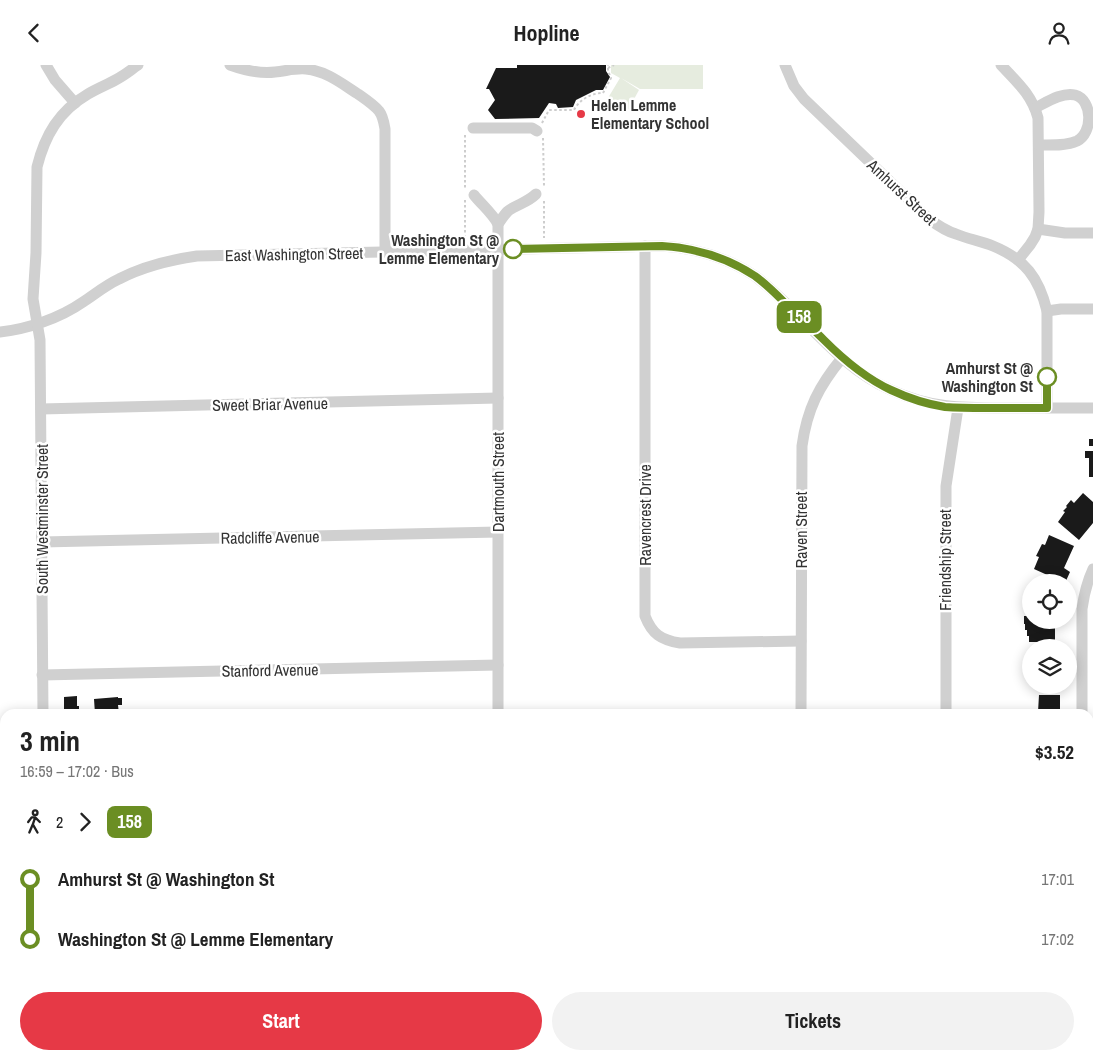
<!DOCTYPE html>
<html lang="en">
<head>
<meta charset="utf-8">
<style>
  body { margin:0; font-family:"Archivo Narrow",sans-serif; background:#f2f2f2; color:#222; height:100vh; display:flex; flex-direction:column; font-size:19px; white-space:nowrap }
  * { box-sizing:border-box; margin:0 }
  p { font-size:16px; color:#767676 }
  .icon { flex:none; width:28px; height:28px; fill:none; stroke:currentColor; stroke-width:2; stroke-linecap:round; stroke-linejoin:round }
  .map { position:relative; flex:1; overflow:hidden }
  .sheet { position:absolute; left:0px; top:644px; width:1094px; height:351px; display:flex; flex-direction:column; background:#fff; border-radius:15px 15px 0 0; box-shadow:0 2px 12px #0003 }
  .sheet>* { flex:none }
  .badge { padding:0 10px; border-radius:8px; font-size:18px; line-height:32px }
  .buttons { position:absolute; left:1022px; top:509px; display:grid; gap:10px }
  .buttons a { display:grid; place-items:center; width:55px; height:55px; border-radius:50%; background:#fff; box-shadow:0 2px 12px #0003; font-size:25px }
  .map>.badge { position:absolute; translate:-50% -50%; box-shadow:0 0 0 2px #fff }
  .legs { display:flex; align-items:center; gap:8px; height:55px; padding:0 20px; font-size:16px }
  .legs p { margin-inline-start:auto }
  .summary { display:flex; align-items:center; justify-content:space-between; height:85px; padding:0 20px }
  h1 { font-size:28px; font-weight:700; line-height:38px }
  .action { display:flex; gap:10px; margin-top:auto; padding:10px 20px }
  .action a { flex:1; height:58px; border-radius:30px; background:#e63946; color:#fff; font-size:20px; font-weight:700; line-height:58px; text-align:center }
  .action a+a { background:#f2f2f2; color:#222 }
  ul { padding:0 20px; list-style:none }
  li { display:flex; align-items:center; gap:18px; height:60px; font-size:19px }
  li i { display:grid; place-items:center; width:8px; height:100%; margin:0 6px; background:currentColor }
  li i::after { content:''; width:12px; height:12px; margin:-6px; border:4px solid; border-radius:50%; background:#fff }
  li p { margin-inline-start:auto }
  li:first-child i { background:linear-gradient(#0000 50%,currentColor 0) }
  li:last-child i { background:linear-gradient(currentColor 50%,#0000 0) }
  header { display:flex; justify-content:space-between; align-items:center; height:65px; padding:0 20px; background:#fff; font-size:22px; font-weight:700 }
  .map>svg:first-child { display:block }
  .green { fill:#e6ecdf }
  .building { fill:#1a1a1a }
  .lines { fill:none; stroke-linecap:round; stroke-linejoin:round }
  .path { stroke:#cdcdcd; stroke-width:2; stroke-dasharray:2.5 2.5; stroke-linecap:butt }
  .minor { stroke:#d0d0d0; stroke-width:11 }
  .line-1-casing { stroke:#fff; stroke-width:11 }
  .line-1 { stroke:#6b8e23; stroke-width:8 }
  .poi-dot { fill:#e63946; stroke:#fff; stroke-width:2 }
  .stop-1-dot { fill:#fff; stroke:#6b8e23; stroke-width:2.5 }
  .labels { text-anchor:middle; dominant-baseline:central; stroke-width:5; stroke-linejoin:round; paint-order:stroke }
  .poi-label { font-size:16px; font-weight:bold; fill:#333; stroke:#fff; text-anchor:start }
  .street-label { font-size:16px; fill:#333; stroke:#fff }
  .stop-label { font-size:16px; font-weight:bold; fill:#333; stroke:#fff; text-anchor:end }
</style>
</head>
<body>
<header><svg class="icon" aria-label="back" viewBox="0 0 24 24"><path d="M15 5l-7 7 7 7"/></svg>Hopline<svg class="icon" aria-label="person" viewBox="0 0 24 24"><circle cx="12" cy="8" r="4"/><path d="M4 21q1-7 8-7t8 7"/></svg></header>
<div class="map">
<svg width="1093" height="994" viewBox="0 0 1093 994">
  <rect width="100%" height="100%" fill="#fff"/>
  <g class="green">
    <polygon points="611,0 703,0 703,24 640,24 621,13 639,25 628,45 608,33 620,13 611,8"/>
    <polygon points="0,899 5,899 5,990 66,990 67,994 0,994"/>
  </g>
  <g class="building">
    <polygon points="517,0 606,0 606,6 610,12 603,25 596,25 576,35 573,42 558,43 556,39 549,38 539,53 495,54 488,45 495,35 489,24 486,24 496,3 517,3"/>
    <rect x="1089" y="374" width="4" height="7"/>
    <polygon points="1085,386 1093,386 1093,412 1089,412 1089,393 1085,393"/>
    <polygon points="1083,428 1093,437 1093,458 1079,475 1058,457 1065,447 1063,446 1067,442 1066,441 1071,435 1074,438"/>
    <polygon points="1049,470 1074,481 1064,503 1070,507 1065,518 1034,504 1039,492 1036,491 1042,479 1045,480"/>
    <polygon points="1028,539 1031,539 1031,555 1055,555 1055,577 1029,577 1029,571 1027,571 1027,565 1025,565 1025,559 1024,559 1024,551 1028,551"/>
    <polygon points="1039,630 1060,630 1060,645 1061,645 1061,649 1040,649 1040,647 1038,647"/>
    <polygon points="77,631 77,641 79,641 79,649 64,649 64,632"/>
    <polygon points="118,632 118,633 122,633 122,640 118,640 119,649 95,649 94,634"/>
    <rect x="1026" y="990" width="52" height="4"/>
  </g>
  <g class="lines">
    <g class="path">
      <polyline points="608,3 614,0"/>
      <path d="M542,58l7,-13h25c5,-10 17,-17 29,-17l8,-15 -3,-7v-6"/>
      <polyline points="465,70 465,125"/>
      <polyline points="543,73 544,121"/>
      <polyline points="465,135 465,175"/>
      <polyline points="544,136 544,173"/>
      <polyline points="15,990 16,994"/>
    </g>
    <g class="minor">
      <polyline points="46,0 55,15 75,38"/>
      <path d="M230,0c14,5 30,9 45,7 11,-1 20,-4 31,-3 20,2 35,14 52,25 7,5 15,10 21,17 4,5 5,12 6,18v123"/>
      <path d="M785,0l9,21 10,13 125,120c8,6 17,12 27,15 12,5 25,7 37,12 32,13 46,32 54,65v97"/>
      <path d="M1001,0c16,17 31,30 37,53l1,94 -1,17 -3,8 -5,8 -12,15"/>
      <path d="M1035,43c12,-6 27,-16 40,-13 18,5 18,38 2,46 -11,5 -26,4 -38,4"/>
      <polyline points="473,63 532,63 537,66"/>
      <path d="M474,130c8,10 18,18 24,29 3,-4 6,-9 10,-13 9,-7 19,-8 28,-17"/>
      <polyline points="498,159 498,649"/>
      <polyline points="1038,164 1065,168 1092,168"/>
      <path d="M645,181v370c7,18 16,24 35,27l121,-2"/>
      <polyline points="1047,246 1061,244 1093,244"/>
      <path d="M0,267c28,-3 60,-14 83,-30 12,-8 23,-17 36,-23 25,-13 50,-19 78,-23l465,-10c34,2 64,11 93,30 12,9 23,20 34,30 31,31 61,66 102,84 41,19 74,18 119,18 27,0 55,0 83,0"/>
      <polyline points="41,344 498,333"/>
      <polyline points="42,477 498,467"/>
      <polyline points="42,610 498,600"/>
      <path d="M43,649l-3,-374 -7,-41 3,-46 1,-86c8,-32 22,-56 51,-73 10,-6 21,-10 31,-16 7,-4 13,-9 19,-13"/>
      <path d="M801,649l1,-268c5,-37 17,-60 40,-88"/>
      <polyline points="946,649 946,421 958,343"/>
      <path d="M1082,649v-105c2,-15 5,-27 11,-40"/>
      <polyline points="1089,783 1092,860"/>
      <polyline points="0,881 5,881"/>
      <polyline points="1089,968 1093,971"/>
      <polyline points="142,990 142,994"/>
      <polyline points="237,990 237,994"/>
      <polyline points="268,990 268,994"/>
      <polyline points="764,994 769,990"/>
      <polyline points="937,994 938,990"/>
    </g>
  </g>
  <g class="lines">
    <defs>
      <path id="line-1" d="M513,184l149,-3c34,2 64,11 93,30 11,8 21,18 31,28 13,12 26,24 38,36 20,20 41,38 67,50 17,8 35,14 54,17 14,1 28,1 42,1 20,0 40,0 60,0v-31"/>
    </defs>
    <use href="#line-1" class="line-1-casing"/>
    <use href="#line-1" class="line-1"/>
  </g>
  <circle class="poi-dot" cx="581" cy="49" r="5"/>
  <g class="stop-1-dot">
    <circle cx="513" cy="184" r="9"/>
    <circle cx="1047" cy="312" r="9"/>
  </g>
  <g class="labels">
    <g class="poi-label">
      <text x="591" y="40">Helen Lemme<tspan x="591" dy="18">Elementary School</tspan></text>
    </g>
    <g class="street-label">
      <text transform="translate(902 127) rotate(43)">Amhurst Street</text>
      <text transform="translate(294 189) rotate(-1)">East Washington Street</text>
      <text transform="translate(270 339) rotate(-1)">Sweet Briar Avenue</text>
      <text transform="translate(498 417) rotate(-90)">Dartmouth Street</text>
      <text transform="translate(645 450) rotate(-90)">Ravencrest Drive</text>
      <text transform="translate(42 454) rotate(-90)">South Westminster Street</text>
      <text transform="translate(801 465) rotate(-90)">Raven Street</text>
      <text transform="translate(270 472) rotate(-1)">Radcliffe Avenue</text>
      <text transform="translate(945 495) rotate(-90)">Friendship Street</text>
      <text transform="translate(270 605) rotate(-1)">Stanford Avenue</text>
    </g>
    <g class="stop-label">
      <text x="499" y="175">Washington St @<tspan x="499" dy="18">Lemme Elementary</tspan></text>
      <text x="1033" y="303">Amhurst St @<tspan x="1033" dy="18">Washington St</tspan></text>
    </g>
  </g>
</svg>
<div class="buttons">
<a><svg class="icon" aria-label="locate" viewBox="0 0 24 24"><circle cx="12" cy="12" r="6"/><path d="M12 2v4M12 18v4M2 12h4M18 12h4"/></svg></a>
<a><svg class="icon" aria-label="layers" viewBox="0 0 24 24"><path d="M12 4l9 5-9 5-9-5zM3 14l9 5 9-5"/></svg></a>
</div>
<b class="badge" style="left:799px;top:252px;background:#6b8e23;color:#fff">158</b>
<section class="sheet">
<div class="summary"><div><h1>3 min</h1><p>16:59 – 17:02 · Bus</p></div><b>$3.52</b></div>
<div class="legs"><svg class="icon" aria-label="walk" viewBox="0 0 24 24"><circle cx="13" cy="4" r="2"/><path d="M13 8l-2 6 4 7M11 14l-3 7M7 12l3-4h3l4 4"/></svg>2<svg class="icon" aria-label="forward" viewBox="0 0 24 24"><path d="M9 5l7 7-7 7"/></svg><b class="badge" style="background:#6b8e23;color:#fff">158</b></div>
<ul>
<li><i style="color:#6b8e23"></i><b>Amhurst St @ Washington St</b><p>17:01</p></li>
<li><i style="color:#6b8e23"></i><b>Washington St @ Lemme Elementary</b><p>17:02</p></li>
</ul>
<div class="action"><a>Start</a><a>Tickets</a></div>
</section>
</div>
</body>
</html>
